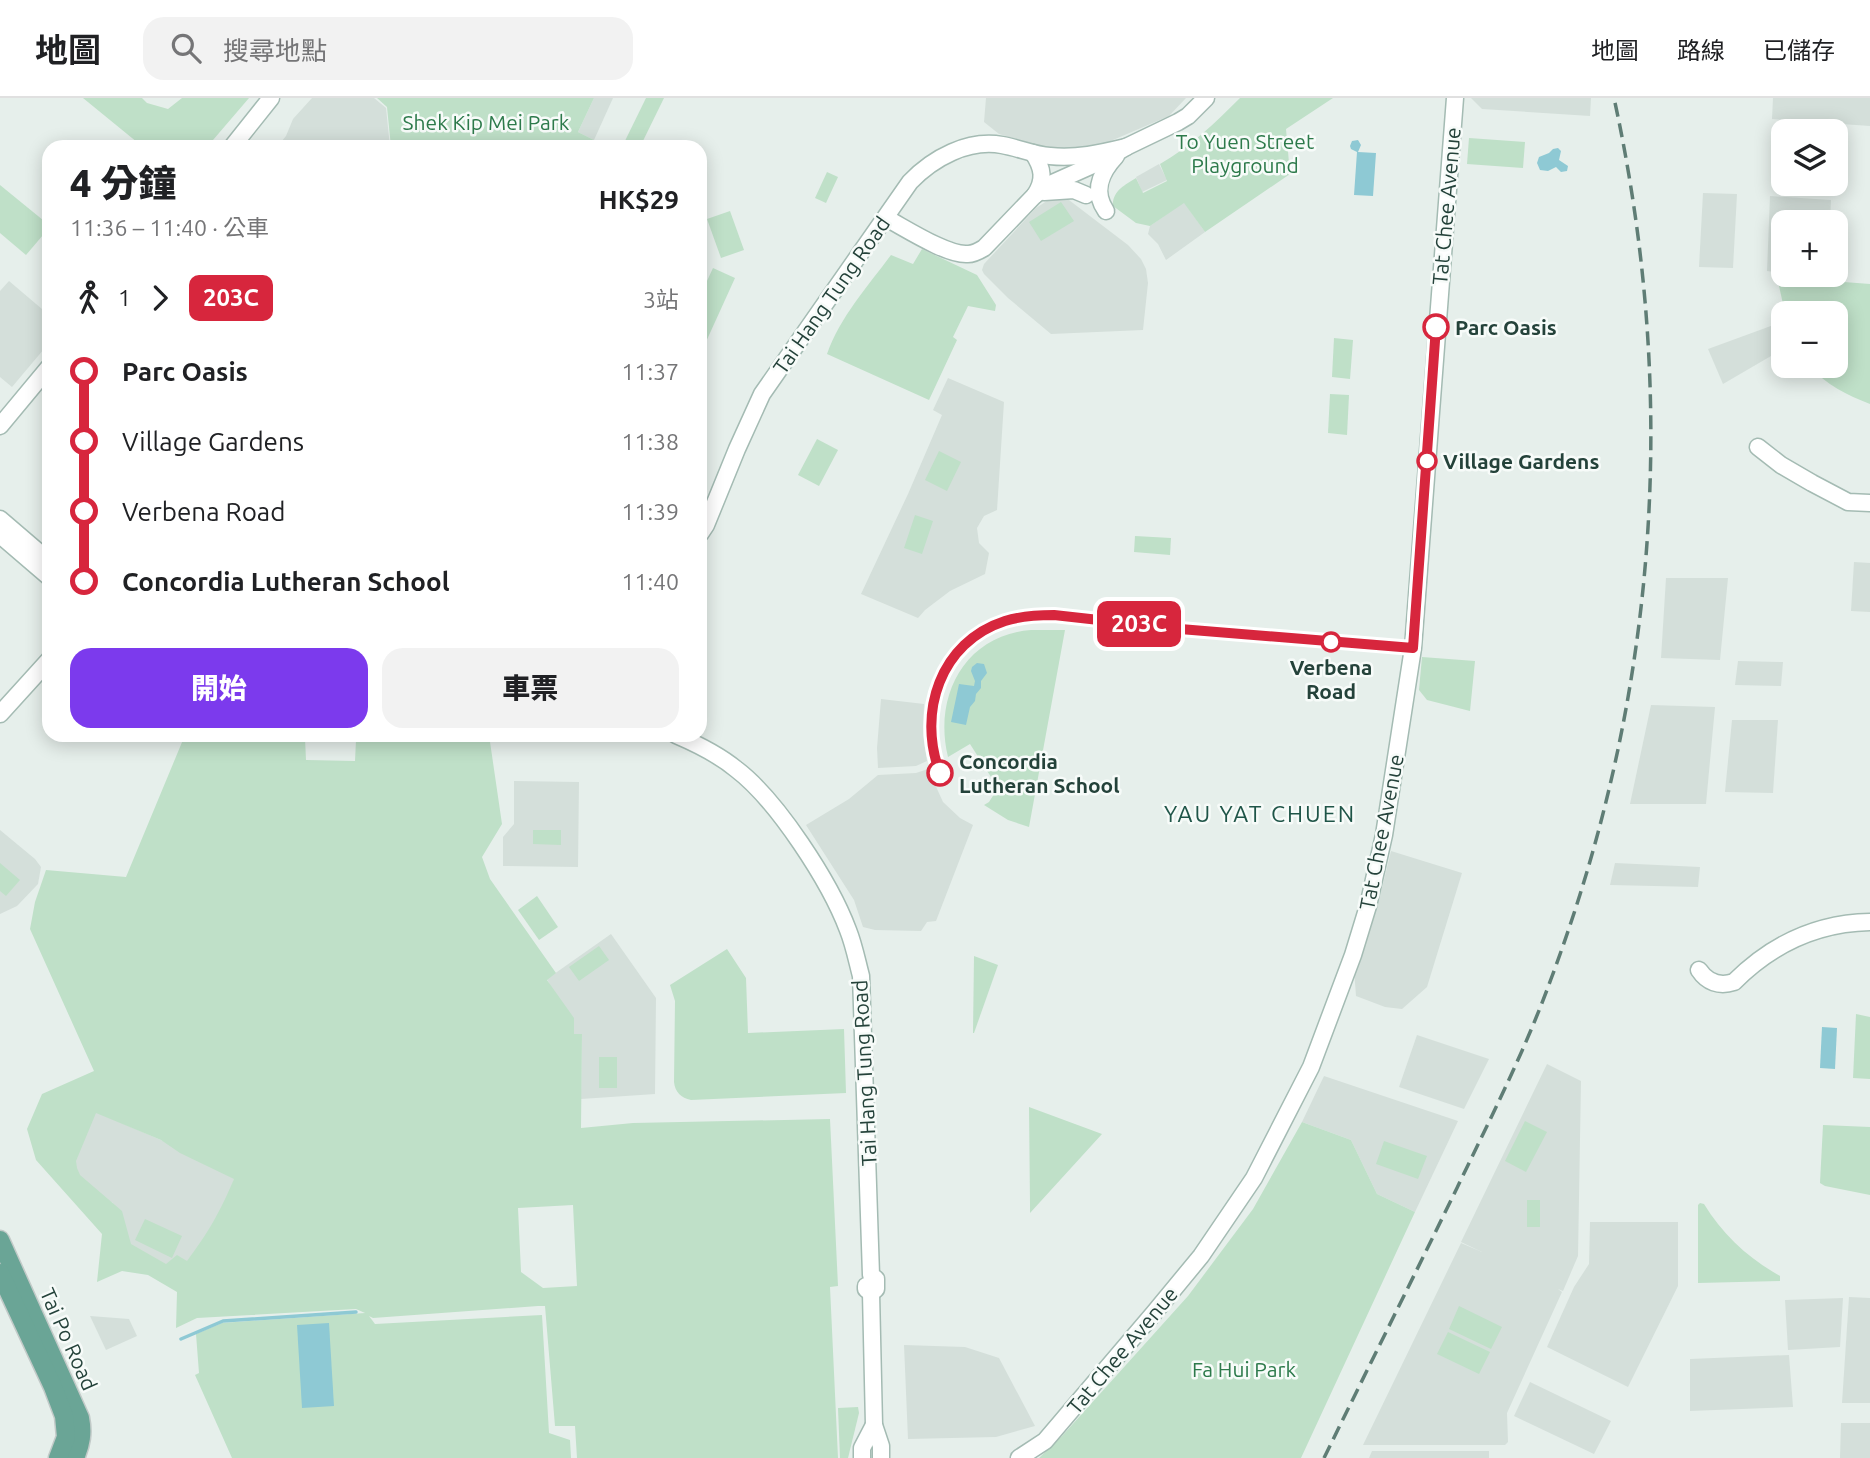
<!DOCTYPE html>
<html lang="zh-TW">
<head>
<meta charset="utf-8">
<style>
  body { margin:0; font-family:Ubuntu,"Noto Sans TC",sans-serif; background:#f2f2f2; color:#202124; height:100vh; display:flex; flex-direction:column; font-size:26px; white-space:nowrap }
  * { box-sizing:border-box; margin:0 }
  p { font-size:23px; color:#757577 }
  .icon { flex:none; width:38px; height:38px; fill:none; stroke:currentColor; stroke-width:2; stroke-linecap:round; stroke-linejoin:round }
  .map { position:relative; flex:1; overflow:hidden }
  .details { position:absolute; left:42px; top:42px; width:665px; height:602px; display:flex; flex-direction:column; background:#fff; border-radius:21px; box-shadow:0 4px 18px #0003 }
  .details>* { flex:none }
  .badge { padding:0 14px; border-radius:10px; font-size:24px; line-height:46px }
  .fabs { position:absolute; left:1771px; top:21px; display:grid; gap:14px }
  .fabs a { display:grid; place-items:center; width:77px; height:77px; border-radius:14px; background:#fff; box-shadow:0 4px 18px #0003; font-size:35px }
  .map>.badge { position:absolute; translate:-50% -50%; box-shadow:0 0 0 4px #fff }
  .legs { display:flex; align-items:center; gap:10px; height:77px; padding:0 28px; font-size:23px }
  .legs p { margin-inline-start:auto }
  .summary { display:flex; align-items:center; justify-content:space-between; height:119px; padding:0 28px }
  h1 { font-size:38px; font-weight:800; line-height:52px }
  .button { display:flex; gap:14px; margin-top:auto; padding:14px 28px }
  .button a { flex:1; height:80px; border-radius:21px; background:#7c3aed; color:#fff; font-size:28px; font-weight:800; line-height:80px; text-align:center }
  .button a+a { background:#f2f2f2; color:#202124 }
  ul { padding:0 28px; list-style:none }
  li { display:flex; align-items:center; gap:24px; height:70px; font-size:26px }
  li i { display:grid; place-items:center; width:10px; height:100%; margin:0 9px; background:currentColor }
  li i::after { content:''; width:18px; height:18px; margin:-9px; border:5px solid; border-radius:50%; background:#fff }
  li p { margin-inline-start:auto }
  li:first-child i { background:linear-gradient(#0000 50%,currentColor 0) }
  li:last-child i { background:linear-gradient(currentColor 50%,#0000 0) }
  header { display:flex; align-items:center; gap:42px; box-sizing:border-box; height:98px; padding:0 35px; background:#fff; border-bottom:2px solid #e0e0e0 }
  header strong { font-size:33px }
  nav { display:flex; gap:38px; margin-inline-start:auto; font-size:24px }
  .search { width:490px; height:63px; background:#f2f2f2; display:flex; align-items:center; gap:18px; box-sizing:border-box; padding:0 24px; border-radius:21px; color:#757577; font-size:26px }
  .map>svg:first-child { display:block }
  .built { fill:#d4dfda }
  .green { fill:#bfe0c8; fill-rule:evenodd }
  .water { fill:#8ec9d4 }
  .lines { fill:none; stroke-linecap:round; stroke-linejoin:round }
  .stream { stroke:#8ec9d4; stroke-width:3.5 }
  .secondary-casing { stroke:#a4bbb3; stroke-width:19 }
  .primary-casing { stroke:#c2cac8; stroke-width:21 }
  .secondary { stroke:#fff; stroke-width:16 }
  .primary { stroke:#6aa596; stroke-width:18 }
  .rail { stroke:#5f7d75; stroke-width:3.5; stroke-dasharray:14 7; stroke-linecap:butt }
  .line-1-casing { stroke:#fff; stroke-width:16 }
  .line-1 { stroke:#d7263d; stroke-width:10 }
  .stop-1-dot { fill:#fff; stroke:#d7263d; stroke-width:3.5 }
  .labels { text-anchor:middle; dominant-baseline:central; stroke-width:5; stroke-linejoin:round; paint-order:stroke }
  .park-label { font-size:21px; fill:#2d7a4b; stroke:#f7fbf9 }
  .street-label { font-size:21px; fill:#24423a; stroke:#f7fbf9 }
  .stop-label { font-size:21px; font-weight:bold; fill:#24423a; stroke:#f7fbf9; text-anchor:start }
  .neighbourhood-label { font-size:23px; letter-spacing:2px; fill:#1f5548; stroke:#f7fbf9 }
</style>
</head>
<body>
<header>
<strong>地圖</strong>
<div class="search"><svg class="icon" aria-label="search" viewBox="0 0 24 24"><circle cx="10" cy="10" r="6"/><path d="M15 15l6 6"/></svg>搜尋地點</div>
<nav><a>地圖</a><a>路線</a><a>已儲存</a></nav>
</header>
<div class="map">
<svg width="1870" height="1360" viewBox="0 0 1870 1360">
  <rect width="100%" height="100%" fill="#e6efeb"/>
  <g class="built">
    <polygon points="312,0 374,0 386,10 390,49 277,49 286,38 293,21"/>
    <polygon points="594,0 613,0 594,42 578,34"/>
    <polygon points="986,0 1186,0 1169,18 1092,51 1054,52 999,36 984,24"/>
    <polygon points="1471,0 1591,0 1590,18 1482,11"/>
    <polygon points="1773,0 1870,0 1870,28 1772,21"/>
    <polygon points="1159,66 1167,82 1142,94 1136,79"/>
    <polygon points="1703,95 1737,96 1733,170 1699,169"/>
    <polygon points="1770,98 1831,102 1830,124 1783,124 1783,175 1767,173"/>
    <polygon points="1053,99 1065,99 1128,147 1141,161 1146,171 1148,185 1143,232 1051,236 1008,200 984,176 982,172 984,166 1036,110"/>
    <polygon points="1184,104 1205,134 1166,162 1158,146 1148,136 1150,128"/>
    <polygon points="9,183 49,217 49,245 12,289 0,279 0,193"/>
    <polygon points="1779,225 1783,237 1783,251 1723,286 1708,251"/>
    <polygon points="948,280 1004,304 997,412 984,418 977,430 979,445 989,455 985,476 950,493 925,512 918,520 861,496 908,396 942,317 933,312"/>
    <polygon points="1854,464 1870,465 1870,514 1851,513"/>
    <polygon points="1666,480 1728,480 1720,562 1661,560"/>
    <polygon points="1738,563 1783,564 1781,588 1735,587"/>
    <polygon points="881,601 924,606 923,637 927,663 916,668 878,670 877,650"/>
    <polygon points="1651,607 1715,609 1706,706 1630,706"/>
    <polygon points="1732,622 1778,622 1773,695 1725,694"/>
    <polygon points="928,671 943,704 960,720 973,727 936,823 927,824 921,833 875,832 863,829 854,802 806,727 849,701 878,677 916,675"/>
    <polygon points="514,683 579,684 578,769 503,768 503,739 514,726"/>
    <polygon points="0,732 35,761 41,769 38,786 17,808 0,816"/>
    <polygon points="1391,753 1462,775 1427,889 1402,911 1385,909 1356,898 1353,857 1379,802"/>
    <polygon points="1615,765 1700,769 1698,789 1610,787"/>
    <polygon points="611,836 656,900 655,996 581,1001 582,936 574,936 547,881"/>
    <polygon points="1417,937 1489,961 1464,1011 1399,989"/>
    <polygon points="1547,966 1581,983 1578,1158 1563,1193 1558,1191 1562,1194 1507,1315 1508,1344 1505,1347 1363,1347 1461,1145 1482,1154 1461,1144"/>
    <polygon points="1324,978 1458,1023 1415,1114 1377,1096 1351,1042 1302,1024"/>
    <polygon points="94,1013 237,1075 207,1146 170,1179 114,1155 113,1105 63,1083"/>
    <polygon points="1590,1124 1678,1124 1678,1188 1628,1289 1547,1249 1574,1189 1589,1166"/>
    <polygon points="1849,1199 1870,1200 1870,1305 1842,1305"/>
    <polygon points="1843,1200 1840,1249 1788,1252 1785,1202"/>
    <polygon points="90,1218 129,1221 137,1238 106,1252"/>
    <polygon points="904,1247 965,1249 999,1260 1035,1328 996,1339 908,1341"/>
    <polygon points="1789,1257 1793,1309 1690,1313 1690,1261"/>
    <polygon points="1530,1284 1611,1323 1594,1356 1514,1318"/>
    <polygon points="1841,1325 1870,1325 1870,1360 1840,1360"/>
    <polygon points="1372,1353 1489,1353 1489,1360 1369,1360"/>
  </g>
  <g class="green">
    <polygon points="83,0 142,0 147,5 168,11 182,0 249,0 207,49 143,49"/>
    <polygon points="377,0 594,0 578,34 594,42 590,49 391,49 387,9"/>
    <polygon points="646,0 664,0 640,49 622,49"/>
    <path d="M1240,0h93l-47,31 4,45 -85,58 -21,-29 -34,23 -14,-3 -23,-17c-1,-15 12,-21 23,-28l7,15 24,-12 -7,-17c30,-17 55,-41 80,-66z"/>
    <polygon points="1469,40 1525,44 1523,70 1467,66"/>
    <polygon points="827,74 838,79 826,105 815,100"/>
    <polygon points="0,87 49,127 49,130 26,157 0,135"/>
    <polygon points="1061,104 1074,123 1041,143 1029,124"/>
    <polygon points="730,113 744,152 721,160 707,121"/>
    <path d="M922,151l55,26 19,30 -1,6 -27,-5 -15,31 4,3 -28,60 -102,-46c13,-37 41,-68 64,-99l22,9z"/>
    <polygon points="713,170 735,180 700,257 700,198"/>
    <path d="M1777,179l93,7v120c-23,-9 -44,-19 -60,-38h26v-53h-51z"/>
    <polygon points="1334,240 1353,242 1350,281 1332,279"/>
    <polygon points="1330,296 1349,297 1347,337 1328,335"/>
    <polygon points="817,341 838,352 819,388 798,377"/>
    <polygon points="939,353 961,364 947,393 925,382"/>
    <polygon points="915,417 933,423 922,456 904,450"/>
    <polygon points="1135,438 1171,440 1170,457 1134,454"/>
    <path d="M1031,532h34l-36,197 -21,-7 -24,-15 5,-3 9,-14 -28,-44 -22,13c-15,-61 17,-122 83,-127z"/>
    <polygon points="1422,559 1475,563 1470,613 1427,602 1419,592"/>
    <path d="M185,637h104l16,3 1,22 49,1 1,-21 38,-1 9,-4h86l13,89 -20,33 8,22 66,94 -9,7 27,38v16h8l-1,94 52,-5 197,-4 8,167 -8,1 8,171h-261l-2,-32h-20l-10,-120h-7l-165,12 -4,-2 6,8 167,-9 7,118 21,7 1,18h-339l-37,-83 4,-2 -3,-39 26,-11 143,-10 -9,-4 -159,9 -21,10 1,-36 -29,-17 -26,-4 -25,11 5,-48 -66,-74 -9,-31 15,-35 52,-23 -64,-142 5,-27 11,-32 80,7zM96,1015l65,27 19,13 54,26c-14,33 -26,54 -47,82l-10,-6 -11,9 -35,-20 -9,-33 -42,-36 -3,-7 -1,-7zM573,1107l4,81 -34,2 -22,-16 -3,-64z"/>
    <polygon points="533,732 561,732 561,747 533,746"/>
    <polygon points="0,765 20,782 6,798 0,793"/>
    <polygon points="537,798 558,829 539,842 518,812"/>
    <polygon points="599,848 609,862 579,883 569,869"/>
    <path d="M727,851l19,29 2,55 96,-4 2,64 -155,7c-10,-2 -16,-8 -17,-18l1,-81 -5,-16z"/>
    <polygon points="974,858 998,867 974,935 973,935"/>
    <polygon points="1856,916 1870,919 1870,981 1853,980"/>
    <rect x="599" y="959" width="18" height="31"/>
    <polygon points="1029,1009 1102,1036 1030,1115 1030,1106"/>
    <polygon points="1525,1023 1547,1034 1526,1074 1505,1063"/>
    <polygon points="1302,1024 1351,1042 1377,1096 1415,1114 1301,1360 1039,1360 1062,1338 1188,1198 1253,1111"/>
    <polygon points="1823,1027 1870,1029 1870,1097 1825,1088 1820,1085"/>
    <polygon points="1384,1043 1427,1058 1418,1081 1376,1066"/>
    <rect x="1527" y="1102" width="13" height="27"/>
    <path d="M1700,1105l4,1c19,31 44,54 76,72v5l-82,2v-78z"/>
    <polygon points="145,1121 182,1138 172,1160 135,1142"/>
    <polygon points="1459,1208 1502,1229 1491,1251 1449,1231"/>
    <polygon points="1448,1234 1490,1254 1479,1276 1437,1256"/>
    <polygon points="858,1309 859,1315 848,1360 840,1360 838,1310"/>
  </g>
  <g class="water">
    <polygon points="1358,42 1361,47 1358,54 1376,55 1373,98 1354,97 1357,54 1351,51 1350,48 1352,43"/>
    <polygon points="1558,50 1561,53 1559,62 1568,68 1567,73 1561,74 1556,69 1548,73 1540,72 1537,65 1539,59 1549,55 1553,51"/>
    <polygon points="977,565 984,566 987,575 981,583 981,590 976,596 975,603 970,609 966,627 951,624 959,586 974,588 975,583 971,573 972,569"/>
    <polygon points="1822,929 1837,930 1835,971 1820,970"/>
    <polygon points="329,1225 334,1308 302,1310 297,1227"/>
  </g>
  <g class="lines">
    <polyline class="stream" points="181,1241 223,1223 356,1214"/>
    <defs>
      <g id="secondary">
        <polyline points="232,49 271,0"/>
        <path d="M1033,55c10,15 12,27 2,42"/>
        <polyline points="1044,94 1074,92 1086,97"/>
        <path d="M1106,113c-14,-20 -5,-39 10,-55"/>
        <path d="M886,120c19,10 62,38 82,36 6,0 11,-3 16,-6l50,-52 14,-11 56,-25 22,-13 52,-25 10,-6 18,-18"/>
        <polyline points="0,328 49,269"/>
        <polyline points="1758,349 1781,367 1812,385 1848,404 1870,405"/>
        <polyline points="0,421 49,463"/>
        <path d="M700,436l6,-9 31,-76 25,-55 148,-212c23,-24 58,-43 92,-37 17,3 32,10 48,11 26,3 51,-3 76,-9"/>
        <polyline points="0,437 49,479"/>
        <polyline points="0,616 49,562"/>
        <path d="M676,637c21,9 42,19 60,34 41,31 94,113 112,161 6,15 9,31 13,46l10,299 5,4v10l-5,4"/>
        <path d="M1699,872c8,12 20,17 35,12 37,-37 83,-59 136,-60"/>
        <polyline points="866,1188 866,1191 871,1195 874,1327 881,1348 881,1360"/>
        <polyline points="862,1360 862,1350 874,1327"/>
        <polyline points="1019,1360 1045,1343 1154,1215 1201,1158 1254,1080 1311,969 1353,857 1368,808 1384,737 1413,550 1455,0"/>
      </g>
      <g id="primary">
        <path d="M0,1142l80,178c3,15 1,26 -5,40"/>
        <polyline points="0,1175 53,1289 64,1318 66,1339 58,1360"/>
      </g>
    </defs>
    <use href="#secondary" class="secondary-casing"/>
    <use href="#primary" class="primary-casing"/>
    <use href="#secondary" class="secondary"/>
    <use href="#primary" class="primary"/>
    <path class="rail" d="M1324,1360c44,-90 89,-180 133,-270 33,-69 68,-137 94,-209 107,-286 128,-583 63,-881"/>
  </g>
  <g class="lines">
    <defs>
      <path id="line-1" d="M940,675c-23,-60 0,-131 65,-152 16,-5 33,-6 49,-6l126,14 233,19 23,-321"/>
    </defs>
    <use href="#line-1" class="line-1-casing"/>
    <use href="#line-1" class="line-1"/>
  </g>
  <g class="stop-1-dot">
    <circle cx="1436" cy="229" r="12"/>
    <circle cx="1427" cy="363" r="9"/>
    <circle cx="1331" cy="544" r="9"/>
    <circle cx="940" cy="675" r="12"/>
  </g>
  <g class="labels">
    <g class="park-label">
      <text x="486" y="24">Shek Kip Mei Park</text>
      <text x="1245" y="43">To Yuen Street<tspan x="1245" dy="24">Playground</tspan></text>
      <text x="1244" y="1271">Fa Hui Park</text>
    </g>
    <g class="street-label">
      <text transform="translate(1446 108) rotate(-85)">Tat Chee Avenue</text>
      <text transform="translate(831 197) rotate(-55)">Tai Hang Tung Road</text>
      <text transform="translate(1381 734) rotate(-79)">Tat Chee Avenue</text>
      <text transform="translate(864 975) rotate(-93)">Tai Hang Tung Road</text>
      <text transform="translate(69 1241) rotate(66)">Tai Po Road</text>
      <text transform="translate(1122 1252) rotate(-50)">Tat Chee Avenue</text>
    </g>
    <g class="stop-label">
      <text x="1455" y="229">Parc Oasis</text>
      <text x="1443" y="363">Village Gardens</text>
      <text x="1331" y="569" text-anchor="middle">Verbena<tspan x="1331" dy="24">Road</tspan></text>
      <text x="959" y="663">Concordia<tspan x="959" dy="24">Lutheran School</tspan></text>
    </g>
    <g class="neighbourhood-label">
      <text x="1260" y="715">YAU YAT CHUEN</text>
    </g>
  </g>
</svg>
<div class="fabs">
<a><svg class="icon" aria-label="layers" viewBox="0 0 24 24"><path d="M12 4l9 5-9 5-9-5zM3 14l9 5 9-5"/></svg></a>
<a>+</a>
<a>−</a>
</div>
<b class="badge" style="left:1139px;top:526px;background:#d7263d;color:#fff">203C</b>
<section class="details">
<div class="summary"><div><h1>4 分鐘</h1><p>11:36 – 11:40 · 公車</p></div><b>HK$29</b></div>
<div class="legs"><svg class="icon" aria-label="walk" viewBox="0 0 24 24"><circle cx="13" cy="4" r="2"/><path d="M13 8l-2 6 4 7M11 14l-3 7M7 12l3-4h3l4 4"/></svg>1<svg class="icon" aria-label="forward" viewBox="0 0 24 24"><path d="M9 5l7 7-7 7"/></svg><b class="badge" style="background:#d7263d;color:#fff">203C</b><p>3站</p></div>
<ul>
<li><i style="color:#d7263d"></i><b>Parc Oasis</b><p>11:37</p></li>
<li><i style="color:#d7263d"></i><span>Village Gardens</span><p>11:38</p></li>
<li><i style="color:#d7263d"></i><span>Verbena Road</span><p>11:39</p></li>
<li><i style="color:#d7263d"></i><b>Concordia Lutheran School</b><p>11:40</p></li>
</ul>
<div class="button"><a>開始</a><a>車票</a></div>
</section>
</div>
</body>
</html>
